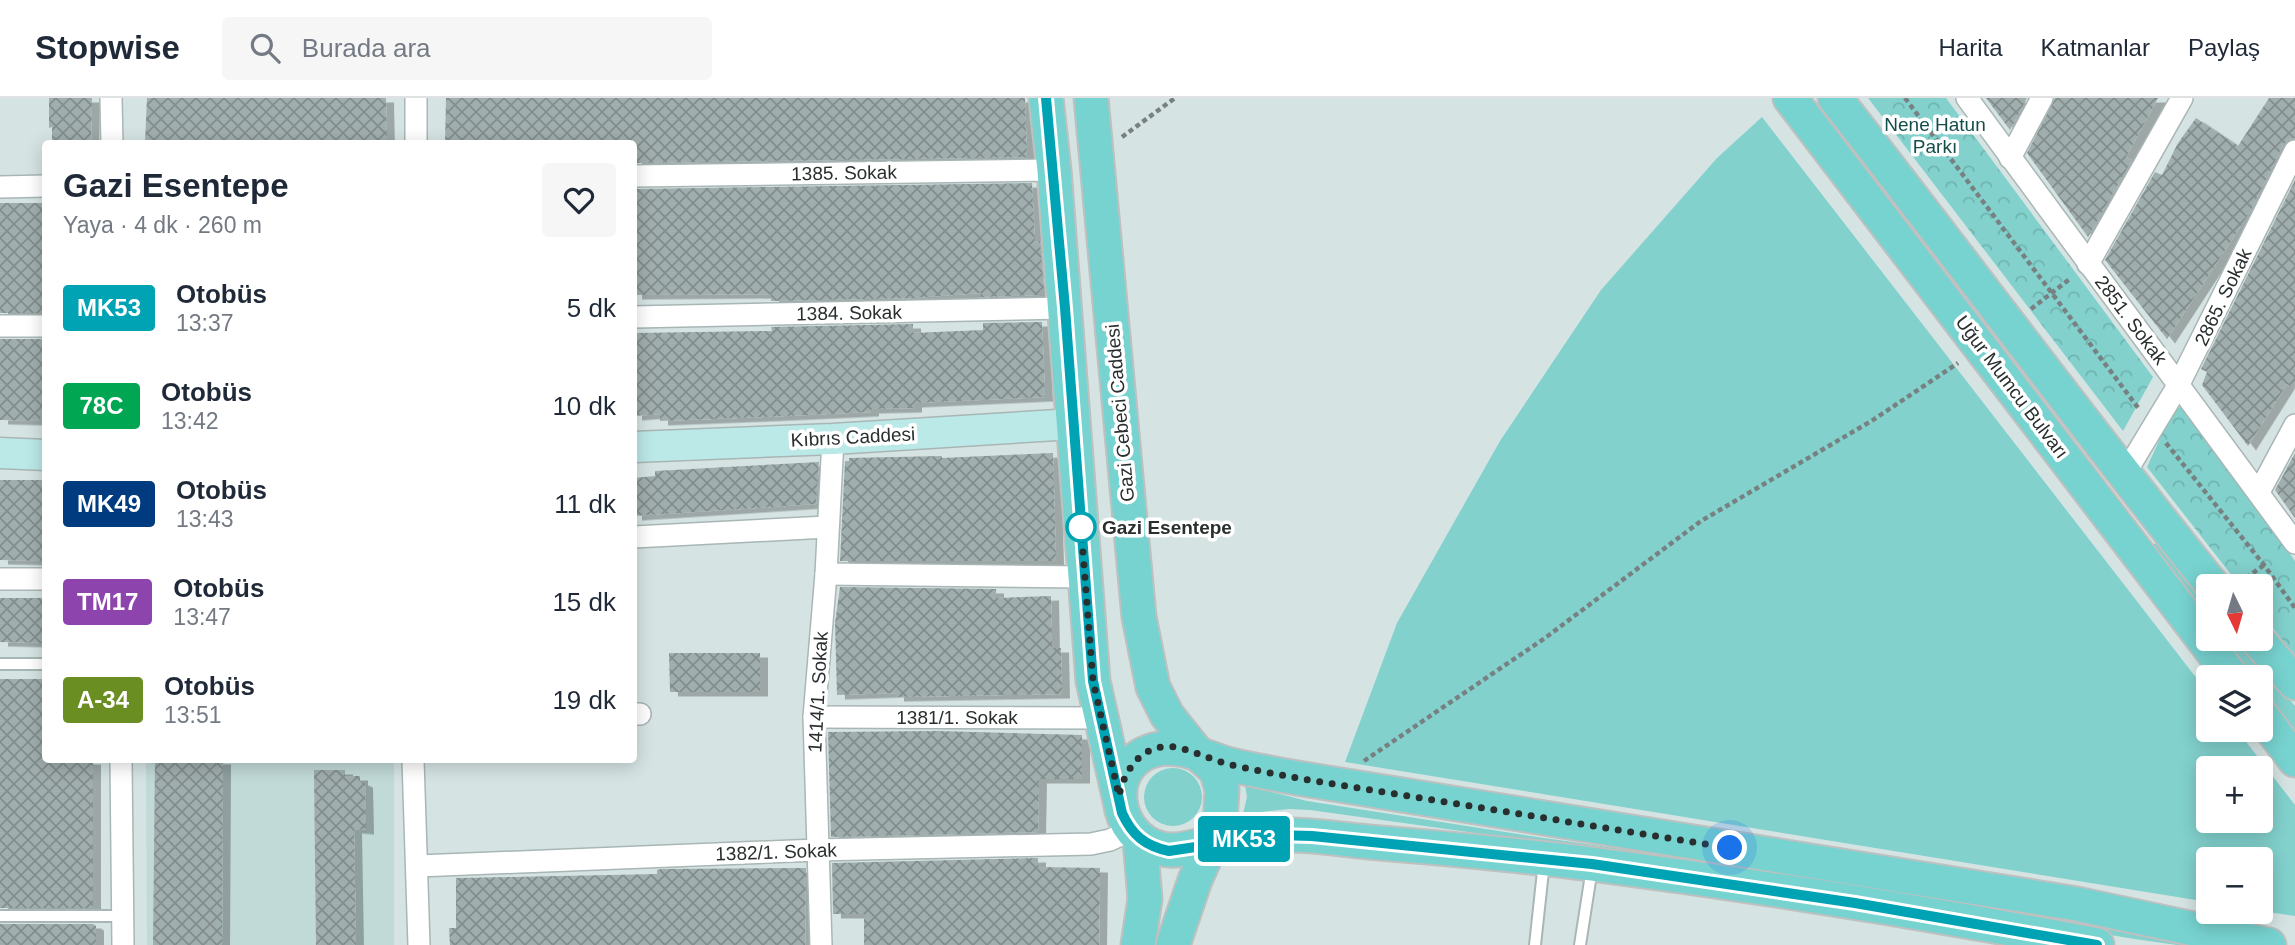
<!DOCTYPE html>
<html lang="tr">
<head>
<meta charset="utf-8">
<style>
  body { margin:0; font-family:Helvetica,sans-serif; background:#f6f6f7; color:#1f2937; height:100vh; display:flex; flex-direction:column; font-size:26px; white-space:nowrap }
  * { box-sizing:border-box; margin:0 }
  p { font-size:23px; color:#747a83 }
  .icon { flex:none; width:38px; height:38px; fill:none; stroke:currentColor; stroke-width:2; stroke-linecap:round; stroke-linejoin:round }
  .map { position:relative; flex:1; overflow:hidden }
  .side { position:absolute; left:42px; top:42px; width:595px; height:623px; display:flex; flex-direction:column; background:#fff; border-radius:7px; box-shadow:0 4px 18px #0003 }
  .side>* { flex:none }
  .badge { padding:0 14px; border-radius:5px; font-size:24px; line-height:46px }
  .needle { width:46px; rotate:175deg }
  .controls { position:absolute; left:2196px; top:476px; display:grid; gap:14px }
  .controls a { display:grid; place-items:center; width:77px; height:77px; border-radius:7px; background:#fff; box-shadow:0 4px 18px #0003; font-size:35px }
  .you { position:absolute; width:35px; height:35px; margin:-18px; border:5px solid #fff; border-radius:50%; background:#1a73e8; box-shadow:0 0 0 10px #1a73e833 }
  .map>.badge { position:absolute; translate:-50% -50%; box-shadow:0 0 0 4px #fff }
  .round { display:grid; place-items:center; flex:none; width:74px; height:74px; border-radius:7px; background:#f6f6f7 }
  .overview { display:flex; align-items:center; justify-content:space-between; height:119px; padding:0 21px }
  h1 { font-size:33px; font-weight:700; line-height:52px }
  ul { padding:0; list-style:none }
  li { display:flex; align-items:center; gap:21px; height:98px; padding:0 21px }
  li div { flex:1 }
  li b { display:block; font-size:26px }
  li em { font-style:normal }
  li .badge { min-width:77px; font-weight:700; text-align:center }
  header { display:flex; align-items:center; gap:42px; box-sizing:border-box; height:98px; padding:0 35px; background:#fff; border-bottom:2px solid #e0e1e3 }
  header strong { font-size:33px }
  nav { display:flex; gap:38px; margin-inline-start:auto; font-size:24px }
  .search { width:490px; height:63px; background:#f6f6f7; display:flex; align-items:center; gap:18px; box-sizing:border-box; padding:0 24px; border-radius:7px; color:#747a83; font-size:26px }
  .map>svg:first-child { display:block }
  .built { fill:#c1d9d7 }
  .green { fill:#82d1cd; fill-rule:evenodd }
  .park { fill:url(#park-crowns) }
  .building { fill:url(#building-cross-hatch); filter:url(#shadow) }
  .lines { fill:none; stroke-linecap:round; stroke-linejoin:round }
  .service-casing { stroke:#a8b6b5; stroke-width:14 }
  .minor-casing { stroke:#a8b6b5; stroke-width:24 }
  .secondary-casing { stroke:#a8b6b5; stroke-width:33 }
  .primary-casing { stroke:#bfc0c0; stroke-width:37 }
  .path { stroke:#788181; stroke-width:4.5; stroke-dasharray:5 3.5; stroke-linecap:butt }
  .service { stroke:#fff; stroke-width:10 }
  .minor { stroke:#fff; stroke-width:21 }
  .secondary { stroke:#bbe9e8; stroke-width:30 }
  .primary { stroke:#77d3d0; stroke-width:33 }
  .line-casing { stroke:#fff; stroke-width:16 }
  .line { stroke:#00a3b4; stroke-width:10 }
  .walk { stroke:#292e2e; stroke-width:7; stroke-dasharray:0 12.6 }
  .stop-dot { fill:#fff; stroke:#00a3b4; stroke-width:3.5 }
  .labels { text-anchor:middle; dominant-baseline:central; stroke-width:7; stroke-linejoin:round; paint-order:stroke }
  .park-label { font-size:19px; fill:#144e4c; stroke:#fff }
  .street-label { font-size:19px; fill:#292e2e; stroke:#fff }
  .stop-label { font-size:19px; font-weight:bold; fill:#292e2e; stroke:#fff; text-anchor:start }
</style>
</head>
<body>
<header>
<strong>Stopwise</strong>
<div class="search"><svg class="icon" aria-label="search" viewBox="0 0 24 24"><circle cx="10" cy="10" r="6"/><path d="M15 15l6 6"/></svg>Burada ara</div>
<nav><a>Harita</a><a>Katmanlar</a><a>Paylaş</a></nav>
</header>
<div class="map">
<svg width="2295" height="847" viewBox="0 0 2295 847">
  <defs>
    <pattern id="park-crowns" width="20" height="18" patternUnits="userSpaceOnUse" patternTransform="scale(1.75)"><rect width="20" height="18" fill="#82d1cd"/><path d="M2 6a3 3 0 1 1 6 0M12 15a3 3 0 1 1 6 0" fill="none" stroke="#70b4b0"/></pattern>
    <pattern id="building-cross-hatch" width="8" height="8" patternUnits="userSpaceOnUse" patternTransform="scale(1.75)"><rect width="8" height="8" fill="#a0aead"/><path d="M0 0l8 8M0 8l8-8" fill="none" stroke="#828e8d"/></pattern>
    <filter id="shadow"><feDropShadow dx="8" dy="4.5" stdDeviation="0" flood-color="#0004"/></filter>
  </defs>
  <rect width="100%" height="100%" fill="#d5e4e3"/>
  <polygon class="built" points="146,662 394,662 394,847 147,847"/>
  <g class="green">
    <path d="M1762,19l446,576v37h29l58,75v111l-34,-5v-52h-53v43l-863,-140 52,-139 103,-182 101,-151 116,-132zM2208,670h53v53h-53z"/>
    <polygon points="2159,443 2208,504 2208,523 2151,448"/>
    <polygon points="2222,541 2239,541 2295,608 2295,636 2261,592 2261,579 2251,579"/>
    <circle cx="1173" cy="699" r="29"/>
    <polygon points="1245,687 1307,703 1537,739 1771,772 2030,813 2200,847 2177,847 2135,841 1468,734 1310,712 1289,711 1243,716 1247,699"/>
  </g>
  <g class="park">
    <polygon points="1868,0 1946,0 2153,279 2123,333"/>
    <polygon points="2186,309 2295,463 2295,558 2261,515 2261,488 2240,488 2147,369 2174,310"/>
  </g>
  <g class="building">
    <polygon points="49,0 92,0 91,46 52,46 52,29 49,30"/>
    <polygon points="147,0 386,0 387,46 145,45"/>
    <polygon points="446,0 1025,0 1027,59 634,65 634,46 445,46"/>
    <polygon points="1986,0 2027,0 2010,32"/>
    <polygon points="2055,0 2158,0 2126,59 2132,62 2088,139 2027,55"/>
    <polygon points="2269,0 2295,0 2295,40 2288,42 2283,47 2250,114 2167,241 2105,162 2155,74 2162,77 2178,45 2196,20 2238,48"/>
    <polygon points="2295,82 2295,291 2287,286 2248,348 2202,287 2207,274 2201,271"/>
    <polygon points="1032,85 1035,144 1040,143 1044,192 1040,192 1040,197 981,199 981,195 912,200 771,203 771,196 634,197 634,91"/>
    <polygon points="0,105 43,105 44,215 0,215"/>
    <polygon points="1042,224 1045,299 914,305 914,310 871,311 871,314 763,319 660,323 660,316 634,318 634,235 772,233 771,229 913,226 913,235 983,232 983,225"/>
    <polygon points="0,241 46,241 46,319 40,319 40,323 0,322"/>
    <polygon points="1053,355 1056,463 840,463 845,363 849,363 849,360 942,358 942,360"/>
    <polygon points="2295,355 2295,420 2275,392"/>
    <polygon points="819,364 816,406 634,418 634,380 655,378 655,373"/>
    <polygon points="0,382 46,382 46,463 0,462"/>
    <polygon points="840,489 996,491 996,500 1051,498 1052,550 1061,550 1062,596 896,599 896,595 837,597 835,525"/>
    <polygon points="0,500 46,500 46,545 0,544"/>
    <polygon points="669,555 760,555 760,594 670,594"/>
    <polygon points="0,581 46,581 46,662 93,662 93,810 0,810"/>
    <polygon points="938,633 1082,637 1082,681 1039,681 1038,734 831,739 828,634"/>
    <polygon points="155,662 223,662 222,847 153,847"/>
    <polygon points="314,672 345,672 345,678 360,678 360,683 365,685 366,732 354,731 356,847 316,847"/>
    <polygon points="1038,760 1038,769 1100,770 1099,847 864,847 864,816 833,816 832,765"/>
    <polygon points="806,770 805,847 450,847 449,830 456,830 456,780 657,776 657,772 661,771"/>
    <polygon points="0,826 93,826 96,828 96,847 0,847"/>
  </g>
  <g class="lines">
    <defs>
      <g id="service">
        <polyline points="0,566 46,566"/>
        <polyline points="0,818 123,818"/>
        <polyline points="1535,847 1544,764"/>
        <polyline points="1580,847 1592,770"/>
      </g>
      <g id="minor">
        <polyline points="111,0 112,46"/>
        <polyline points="1967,0 2295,445"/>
        <polyline points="416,46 416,0"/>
        <polyline points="2010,60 2042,0"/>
        <polyline points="634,78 1054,72"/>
        <polyline points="0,89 46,88"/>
        <polyline points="2088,166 2182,0"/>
        <polyline points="634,219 1065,210"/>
        <polyline points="0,228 46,228"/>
        <polyline points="2124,377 2179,286 2295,53"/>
        <polyline points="2259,394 2295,327"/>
        <polyline points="634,439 827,429"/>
        <polyline points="826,476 1084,479"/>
        <polyline points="0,481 46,481"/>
        <polyline points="634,616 640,616"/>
        <polyline points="814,619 1099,620"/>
        <polyline points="121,662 123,847"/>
        <polyline points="413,662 419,847"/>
        <polyline points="418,768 817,752 1091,746 1110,742 1131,732"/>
        <polyline points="821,847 814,619 826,476 833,341"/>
      </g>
      <g id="secondary">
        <polyline points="634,349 833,341 1073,326"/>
        <polyline points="0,355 46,357"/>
      </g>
      <g id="primary">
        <polyline points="1046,0 1054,72 1093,583 1119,698"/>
        <polyline points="1091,0 1139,519 1153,589 1167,617 1198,656 1216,672 1222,691 1220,726 1195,782 1173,847"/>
        <polyline points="1790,0 2232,579"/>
        <path d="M1835,0c127,162 249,328 378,488"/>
        <polyline points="2257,541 2295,585"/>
        <polyline points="2261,617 2295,662"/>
        <polyline points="1138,847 1145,801 1140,742"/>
        <path d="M2097,847c-167,-32 -336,-59 -506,-81 -77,-10 -155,-16 -233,-23 -28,-3 -58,-8 -86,-5 -20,2 -41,4 -61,7 -16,3 -33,10 -49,6 -49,-11 -60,-84 -8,-99 27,-7 51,8 77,15 22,5 44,9 66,13l780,126 192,41"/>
      </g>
    </defs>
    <use href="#service" class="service-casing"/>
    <use href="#minor" class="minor-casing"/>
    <use href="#secondary" class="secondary-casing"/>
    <use href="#primary" class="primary-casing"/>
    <g class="path">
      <polyline points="1905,0 2139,311"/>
      <polyline points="1122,39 1175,0"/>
      <polyline points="2031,211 2071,180"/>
      <polyline points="2166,345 2264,467 2295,510"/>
      <polyline points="2239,485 2264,467"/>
      <polyline points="1364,663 1545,540 1701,423 1873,322 1958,265"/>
    </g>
    <use href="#service" class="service"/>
    <use href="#minor" class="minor"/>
    <use href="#secondary" class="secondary"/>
    <use href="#primary" class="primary"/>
  </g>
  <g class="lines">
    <defs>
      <path id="line" d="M1046,0l19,210 28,373 29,132c10,22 23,33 47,38l106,-16 37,1 280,28 263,39 242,42"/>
    </defs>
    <use href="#line" class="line-casing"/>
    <use href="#line" class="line"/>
    <path class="walk" d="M1081,429l12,154 26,115c6,-29 26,-56 61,-48 18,5 35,13 52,17 22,5 44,9 65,13l433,70"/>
  </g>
  <circle class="stop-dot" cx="1081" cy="429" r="14"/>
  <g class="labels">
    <g class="park-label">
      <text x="1935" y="26">Nene Hatun<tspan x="1935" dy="22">Parkı</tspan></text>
    </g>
    <g class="street-label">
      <text transform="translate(844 75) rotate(-1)">1385. Sokak</text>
      <text transform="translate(2223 199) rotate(-64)">2865. Sokak</text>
      <text transform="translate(849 215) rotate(-1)">1384. Sokak</text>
      <text transform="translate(2131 222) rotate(53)">2851. Sokak</text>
      <text transform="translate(2012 289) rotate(53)">Uğur Mumcu Bulvarı</text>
      <text transform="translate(1120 315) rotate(-95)">Gazi Cebeci Caddesi</text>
      <text transform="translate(853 339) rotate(-3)">Kıbrıs Caddesi</text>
      <text transform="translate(818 594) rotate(-87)">1414/1. Sokak</text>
      <text x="957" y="619">1381/1. Sokak</text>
      <text transform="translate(776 754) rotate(-2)">1382/1. Sokak</text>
    </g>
    <g class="stop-label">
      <text x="1102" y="429">Gazi Esentepe</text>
    </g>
  </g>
</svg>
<div class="controls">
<a><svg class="needle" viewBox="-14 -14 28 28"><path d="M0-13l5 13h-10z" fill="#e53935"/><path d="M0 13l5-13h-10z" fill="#747a83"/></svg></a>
<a><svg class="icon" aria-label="layers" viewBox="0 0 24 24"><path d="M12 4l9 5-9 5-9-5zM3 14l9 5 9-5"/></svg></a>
<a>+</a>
<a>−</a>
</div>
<div class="you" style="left:1730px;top:750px"></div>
<b class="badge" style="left:1244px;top:741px;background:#00a3b4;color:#fff">MK53</b>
<section class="side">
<div class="overview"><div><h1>Gazi Esentepe</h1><p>Yaya · 4 dk · 260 m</p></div><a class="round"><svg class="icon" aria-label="heart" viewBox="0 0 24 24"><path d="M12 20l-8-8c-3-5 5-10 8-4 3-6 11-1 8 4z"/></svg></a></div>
<ul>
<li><span class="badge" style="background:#00a3b4;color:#fff">MK53</span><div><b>Otobüs</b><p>13:37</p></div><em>5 dk</em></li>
<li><span class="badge" style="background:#00a651;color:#fff">78C</span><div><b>Otobüs</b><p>13:42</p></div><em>10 dk</em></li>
<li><span class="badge" style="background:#003b80;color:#fff">MK49</span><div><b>Otobüs</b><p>13:43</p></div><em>11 dk</em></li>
<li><span class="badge" style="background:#8e44ad;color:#fff">TM17</span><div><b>Otobüs</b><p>13:47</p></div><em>15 dk</em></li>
<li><span class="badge" style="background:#6b8e23;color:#fff">A-34</span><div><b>Otobüs</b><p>13:51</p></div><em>19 dk</em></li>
</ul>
</section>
</div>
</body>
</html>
